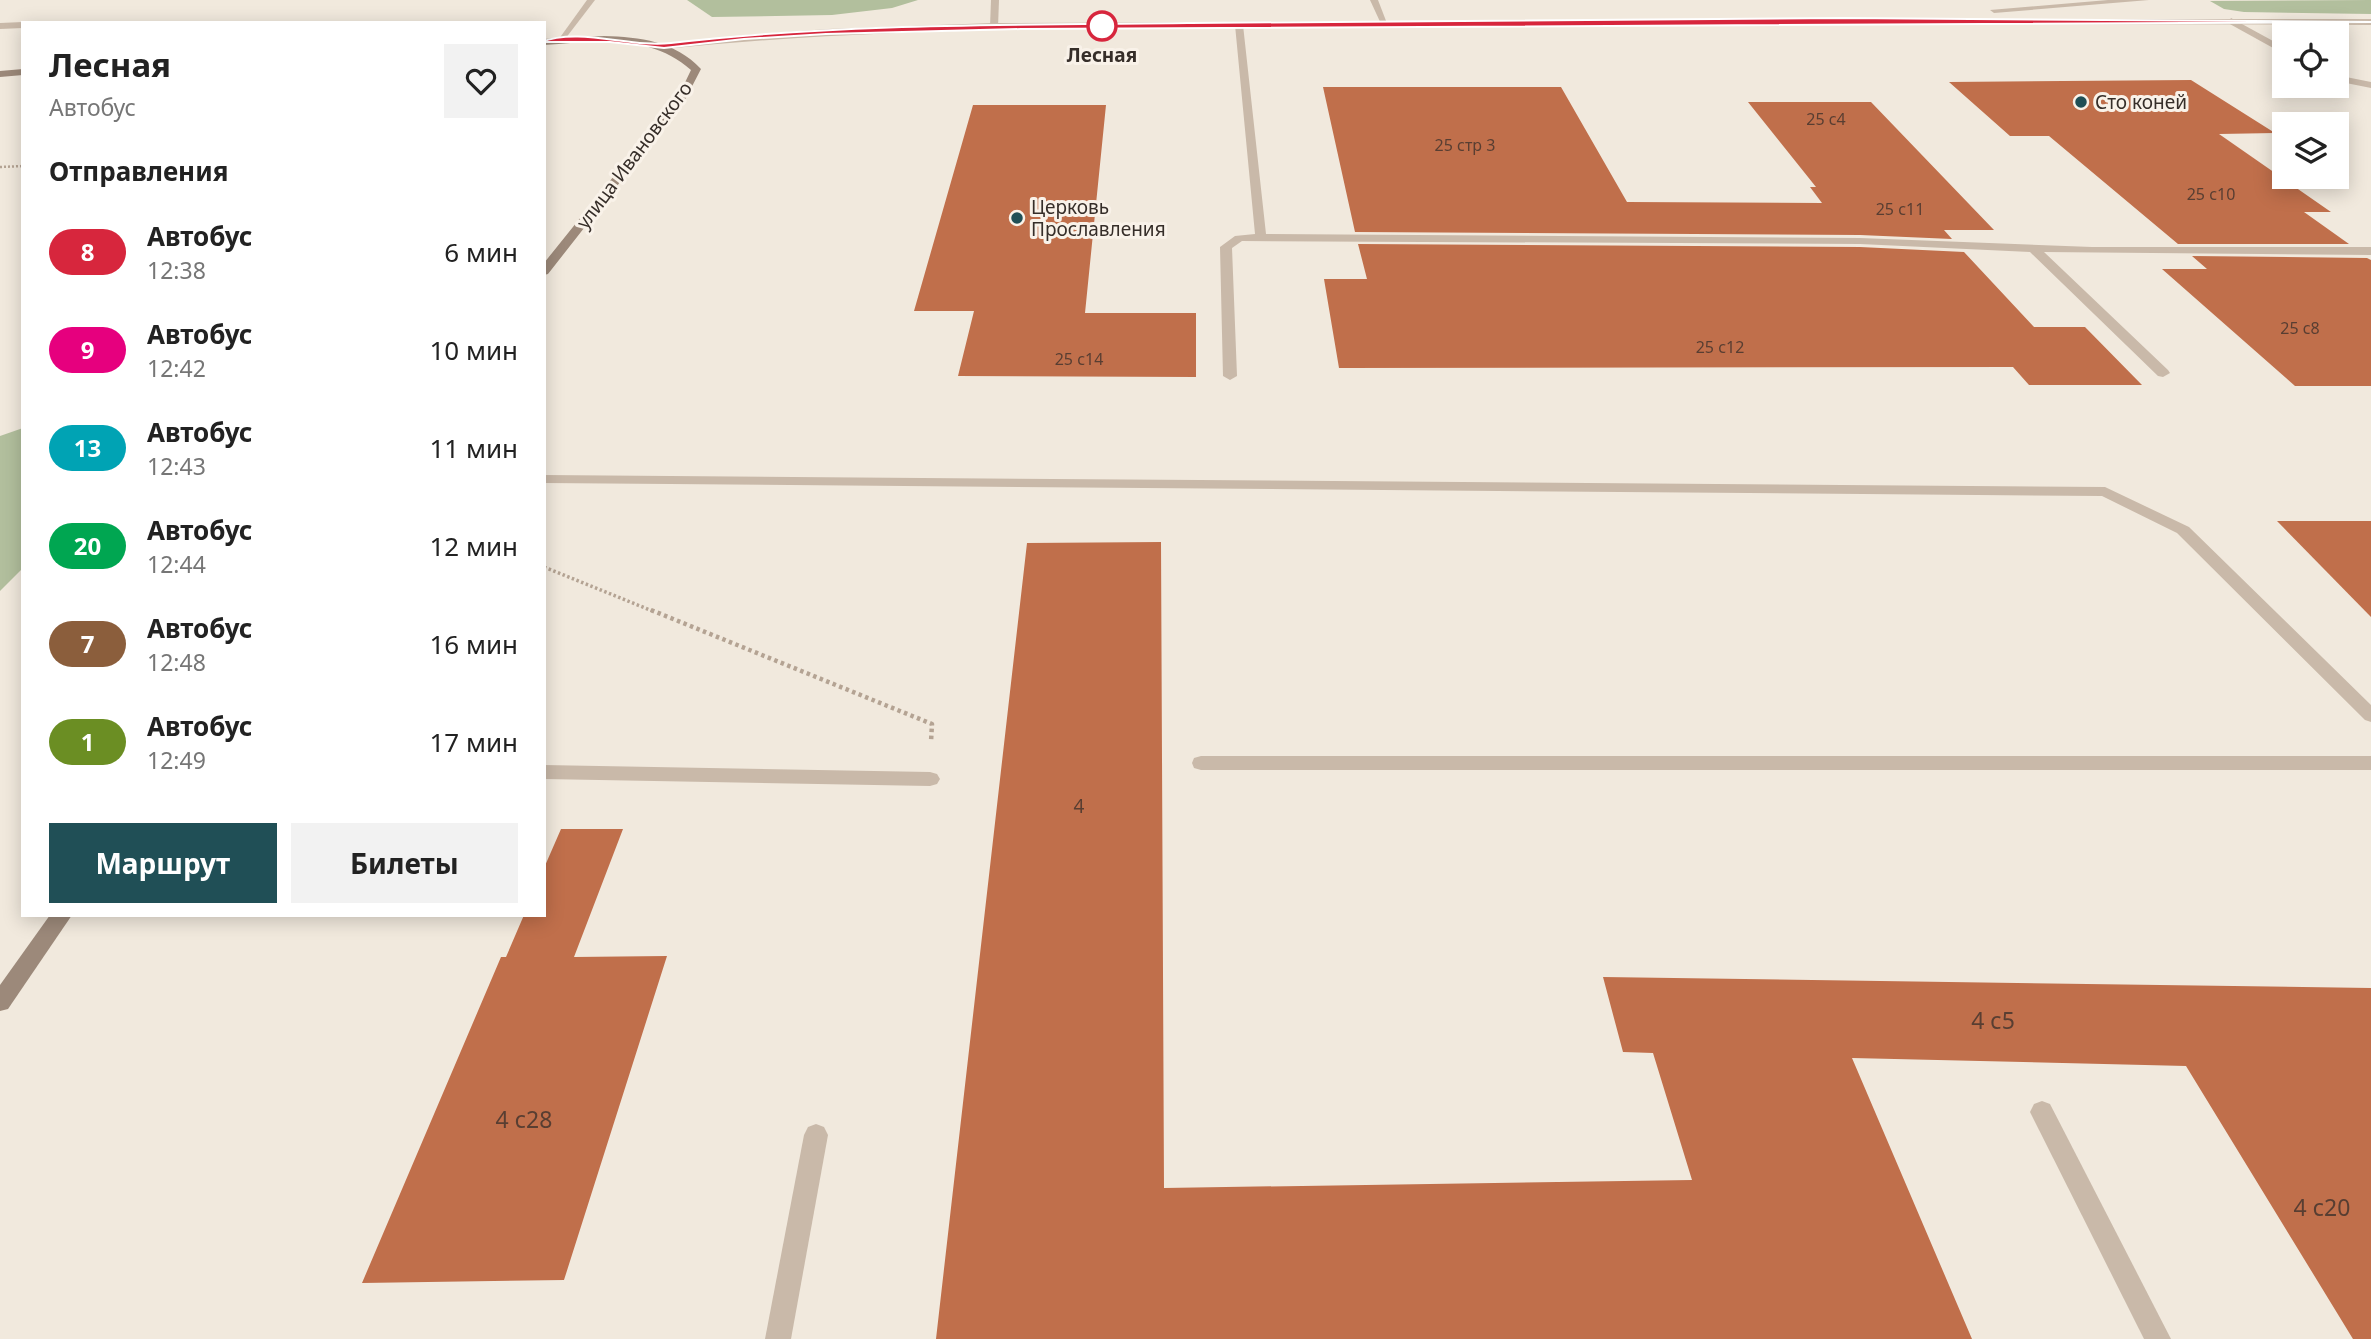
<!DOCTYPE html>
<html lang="ru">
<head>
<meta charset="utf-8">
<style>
  body { margin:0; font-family:"Noto Sans",sans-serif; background:#f2f2f2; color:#222; height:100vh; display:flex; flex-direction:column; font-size:26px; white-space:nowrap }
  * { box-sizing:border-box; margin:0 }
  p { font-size:23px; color:#767676 }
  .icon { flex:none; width:38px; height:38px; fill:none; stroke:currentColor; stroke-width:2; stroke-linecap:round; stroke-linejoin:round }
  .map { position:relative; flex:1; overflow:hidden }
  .sheet { position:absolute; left:21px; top:21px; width:525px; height:896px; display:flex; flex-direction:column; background:#fff; border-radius:0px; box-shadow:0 4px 18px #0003 }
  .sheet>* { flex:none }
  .badge { padding:0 14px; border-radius:23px; font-size:24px; line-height:46px }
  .buttons { position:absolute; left:2272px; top:21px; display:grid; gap:14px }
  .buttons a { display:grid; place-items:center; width:77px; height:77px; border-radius:0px; background:#fff; box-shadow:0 4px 18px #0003; font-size:35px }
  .map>.badge { position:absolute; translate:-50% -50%; box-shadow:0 0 0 4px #fff }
  h2 { padding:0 28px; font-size:26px; line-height:63px }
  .round { display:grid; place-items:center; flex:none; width:74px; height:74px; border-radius:0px; background:#f2f2f2 }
  .headline { display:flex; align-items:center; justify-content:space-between; height:119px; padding:0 28px }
  h1 { font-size:33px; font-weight:700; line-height:52px }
  .button { display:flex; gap:14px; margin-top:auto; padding:14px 28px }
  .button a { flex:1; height:80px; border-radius:0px; background:#204f56; color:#fff; font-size:28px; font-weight:700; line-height:80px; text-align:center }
  .button a+a { background:#f2f2f2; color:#222 }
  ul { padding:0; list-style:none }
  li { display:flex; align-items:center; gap:21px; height:98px; padding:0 28px }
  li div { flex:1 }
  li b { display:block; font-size:26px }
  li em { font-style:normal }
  li .badge { min-width:77px; font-weight:700; text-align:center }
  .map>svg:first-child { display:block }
  .green { fill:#b2bf9d }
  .building { fill:#c06f4b }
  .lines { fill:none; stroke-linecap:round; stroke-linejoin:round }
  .path-far2 { stroke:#b4a393; stroke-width:2.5; stroke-dasharray:2 2; stroke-linecap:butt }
  .path-far1 { stroke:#b4a393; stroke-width:3.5; stroke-dasharray:2.5 2.5; stroke-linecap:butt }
  .path { stroke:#b4a393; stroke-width:4.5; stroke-dasharray:3.5 3.5; stroke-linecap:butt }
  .service { fill:#c9b9a9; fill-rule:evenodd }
  .minor { fill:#c9b9a9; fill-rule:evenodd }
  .secondary { fill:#9c897a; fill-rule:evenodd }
  .line { fill:#d7263d; stroke:#fff; stroke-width:2 }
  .stop-dot { fill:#fff; stroke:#d7263d; stroke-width:3.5 }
  .poi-dot { fill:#204f56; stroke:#f9f2e9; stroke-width:2.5 }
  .labels { text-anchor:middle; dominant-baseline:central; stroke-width:6; stroke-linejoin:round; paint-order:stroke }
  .far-number-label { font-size:16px; fill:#583e32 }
  .far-stop-label { font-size:19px; font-weight:bold; fill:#362e29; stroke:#f9f2e9 }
  .far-poi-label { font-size:19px; fill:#362e29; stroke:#f9f2e9; text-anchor:start }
  .far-street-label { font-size:19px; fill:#362e29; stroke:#f9f2e9 }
  .number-label { font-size:19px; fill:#583e32 }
  .near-number-label { font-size:23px; fill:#583e32 }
</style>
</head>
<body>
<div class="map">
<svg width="2371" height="1339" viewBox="0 0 2371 1339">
  <rect width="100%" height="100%" fill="#f1e9dd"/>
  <g class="green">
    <polygon points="687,0 918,0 892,8 832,15 712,17"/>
    <polygon points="2371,0 2371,14 2244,12 2224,9 2210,1"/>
    <polygon points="23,428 23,568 0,591 0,436"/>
  </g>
  <g class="building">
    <polygon points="2191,80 2275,133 2219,134 2331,212 2304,212 2349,244 2178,244 2049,136 2010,136 1949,82"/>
    <polygon points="1323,87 1561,87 1627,202 1822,203 1810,187 1816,187 1748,102 1871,102 1994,230 1944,230 1952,239 1860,235 1355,232"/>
    <polygon points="973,105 1106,105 1085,313 1196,313 1196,377 958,376 974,311 914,311"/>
    <polygon points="1358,244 1860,247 1964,252 2034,327 2085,327 2142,385 2029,385 2013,367 1339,368 1324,279 1367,279"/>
    <polygon points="2192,256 2367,258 2371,260 2371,386 2295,386 2162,269 2207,269"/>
    <polygon points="2277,521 2371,521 2371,617"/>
    <polygon points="1161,542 1164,1188 1692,1180 1653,1053 1623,1052 1603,977 2371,988 2371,1339 2353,1339 2186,1066 1852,1058 1972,1339 936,1339 1027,543"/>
    <polygon points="561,829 623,829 574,957 667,956 564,1280 362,1283 501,957 506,957 524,915 544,915 544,868"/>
  </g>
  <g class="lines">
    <polyline class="path-far2" points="0,167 23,166"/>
    <polyline class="path-far1" points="544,567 655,612"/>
    <polyline class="path" points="651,610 932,724 931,742"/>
    <g class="service">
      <polygon points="587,0 595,0 562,43 556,43"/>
      <polygon points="991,0 999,0 998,27 994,30 990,27"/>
      <polygon points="1370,0 1378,0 1388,26 1382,26"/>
      <polygon points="2231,18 2284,47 2284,54 2228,23"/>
      <polygon points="23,22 23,28 0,29 0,23"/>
      <polygon points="1239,22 1243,25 1266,234 1860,238 2092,247 2371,247 2371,255 2044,252 2168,370 2170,373 2163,377 2158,376 2030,252 1860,244 1242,241 1232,248 1237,376 1230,380 1223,376 1220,247 1235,236 1255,234 1235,25"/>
      <polygon points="2336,75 2371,82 2371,88 2336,81"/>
      <polygon points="544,475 2105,487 2189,527 2371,705 2371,722 2365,720 2177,533 2102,496 544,483"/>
      <polygon points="1201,756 2371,756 2371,770 1201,770 1194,768 1192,763 1194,758"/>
      <polygon points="544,765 930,772 937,774 940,779 937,784 930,786 544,779"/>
      <polygon points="2042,1101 2050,1104 2171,1339 2144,1339 2030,1112 2034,1104"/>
      <polygon points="816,1124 824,1127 828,1135 791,1339 765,1339 804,1135 808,1127"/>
    </g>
    <g class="minor">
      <polygon points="2108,0 2149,0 1994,13 1990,10"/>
      <path d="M1847,19h524v6c-335,-2 -669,-1 -1004,1 -235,2 -469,-1 -703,23l-4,-3 86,-11 82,-6 165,-6z"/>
    </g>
    <g class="secondary">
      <path d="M604,36c36,1 71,5 97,33l-15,29 -138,176 -4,1v-12l135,-168 12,-25c-41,-37 -96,-29 -147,-25v-6z"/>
      <polygon points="23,69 23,75 0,77 0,71"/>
      <polygon points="50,915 72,915 8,1009 0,1011 0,985"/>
    </g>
  </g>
  <path class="line" d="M1844,18l527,4 -1350,7 -195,5 -82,5 -80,9 -54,-6h-69c39,-15 90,6 130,1 171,-20 345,-18 517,-20 219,-1 438,-3 656,-5z"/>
  <circle class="stop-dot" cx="1102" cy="26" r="14"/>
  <g class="poi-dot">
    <circle cx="2081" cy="102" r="7"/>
    <circle cx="1017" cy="218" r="7"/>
  </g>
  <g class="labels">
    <g class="far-number-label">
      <text x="1826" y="119">25 с4</text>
      <text x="1465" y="145">25 стр 3</text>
      <text x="2211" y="194">25 с10</text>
      <text x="1900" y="209">25 с11</text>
      <text x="2300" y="328">25 с8</text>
      <text x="1720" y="347">25 с12</text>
      <text x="1079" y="359">25 с14</text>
    </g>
    <g class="far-stop-label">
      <text x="1102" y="55">Лесная</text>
    </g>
    <g class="far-poi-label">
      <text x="2095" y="102">Сто коней</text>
      <text x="1031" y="207">Церковь<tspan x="1031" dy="22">Прославления</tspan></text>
    </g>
    <g class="far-street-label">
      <text transform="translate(634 155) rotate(-53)">улица Ивановского</text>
    </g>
    <g class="number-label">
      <text x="1079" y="806">4</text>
    </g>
    <g class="near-number-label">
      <text x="1993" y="1020">4 с5</text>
      <text x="524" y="1119">4 с28</text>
      <text x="2322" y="1207">4 с20</text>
    </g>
  </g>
</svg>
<div class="buttons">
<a><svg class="icon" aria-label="locate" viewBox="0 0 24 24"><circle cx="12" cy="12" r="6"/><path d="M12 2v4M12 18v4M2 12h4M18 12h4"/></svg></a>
<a><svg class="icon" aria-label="layers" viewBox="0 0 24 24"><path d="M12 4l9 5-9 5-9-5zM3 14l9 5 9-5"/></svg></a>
</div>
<section class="sheet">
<div class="headline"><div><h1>Лесная</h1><p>Автобус</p></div><a class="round"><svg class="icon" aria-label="heart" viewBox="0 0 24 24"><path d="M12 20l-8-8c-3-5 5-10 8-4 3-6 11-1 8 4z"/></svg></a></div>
<h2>Отправления</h2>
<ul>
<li><span class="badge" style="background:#d7263d;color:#fff">8</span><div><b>Автобус</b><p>12:38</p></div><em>6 мин</em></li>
<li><span class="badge" style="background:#e6007e;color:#fff">9</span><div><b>Автобус</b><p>12:42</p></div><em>10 мин</em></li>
<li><span class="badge" style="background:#00a3b4;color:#fff">13</span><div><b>Автобус</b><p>12:43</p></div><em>11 мин</em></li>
<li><span class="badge" style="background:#00a651;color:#fff">20</span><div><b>Автобус</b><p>12:44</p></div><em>12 мин</em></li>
<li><span class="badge" style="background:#8b5e3c;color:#fff">7</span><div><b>Автобус</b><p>12:48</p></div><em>16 мин</em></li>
<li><span class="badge" style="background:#6b8e23;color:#fff">1</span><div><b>Автобус</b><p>12:49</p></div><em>17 мин</em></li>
</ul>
<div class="button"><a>Маршрут</a><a>Билеты</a></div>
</section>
</div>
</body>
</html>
